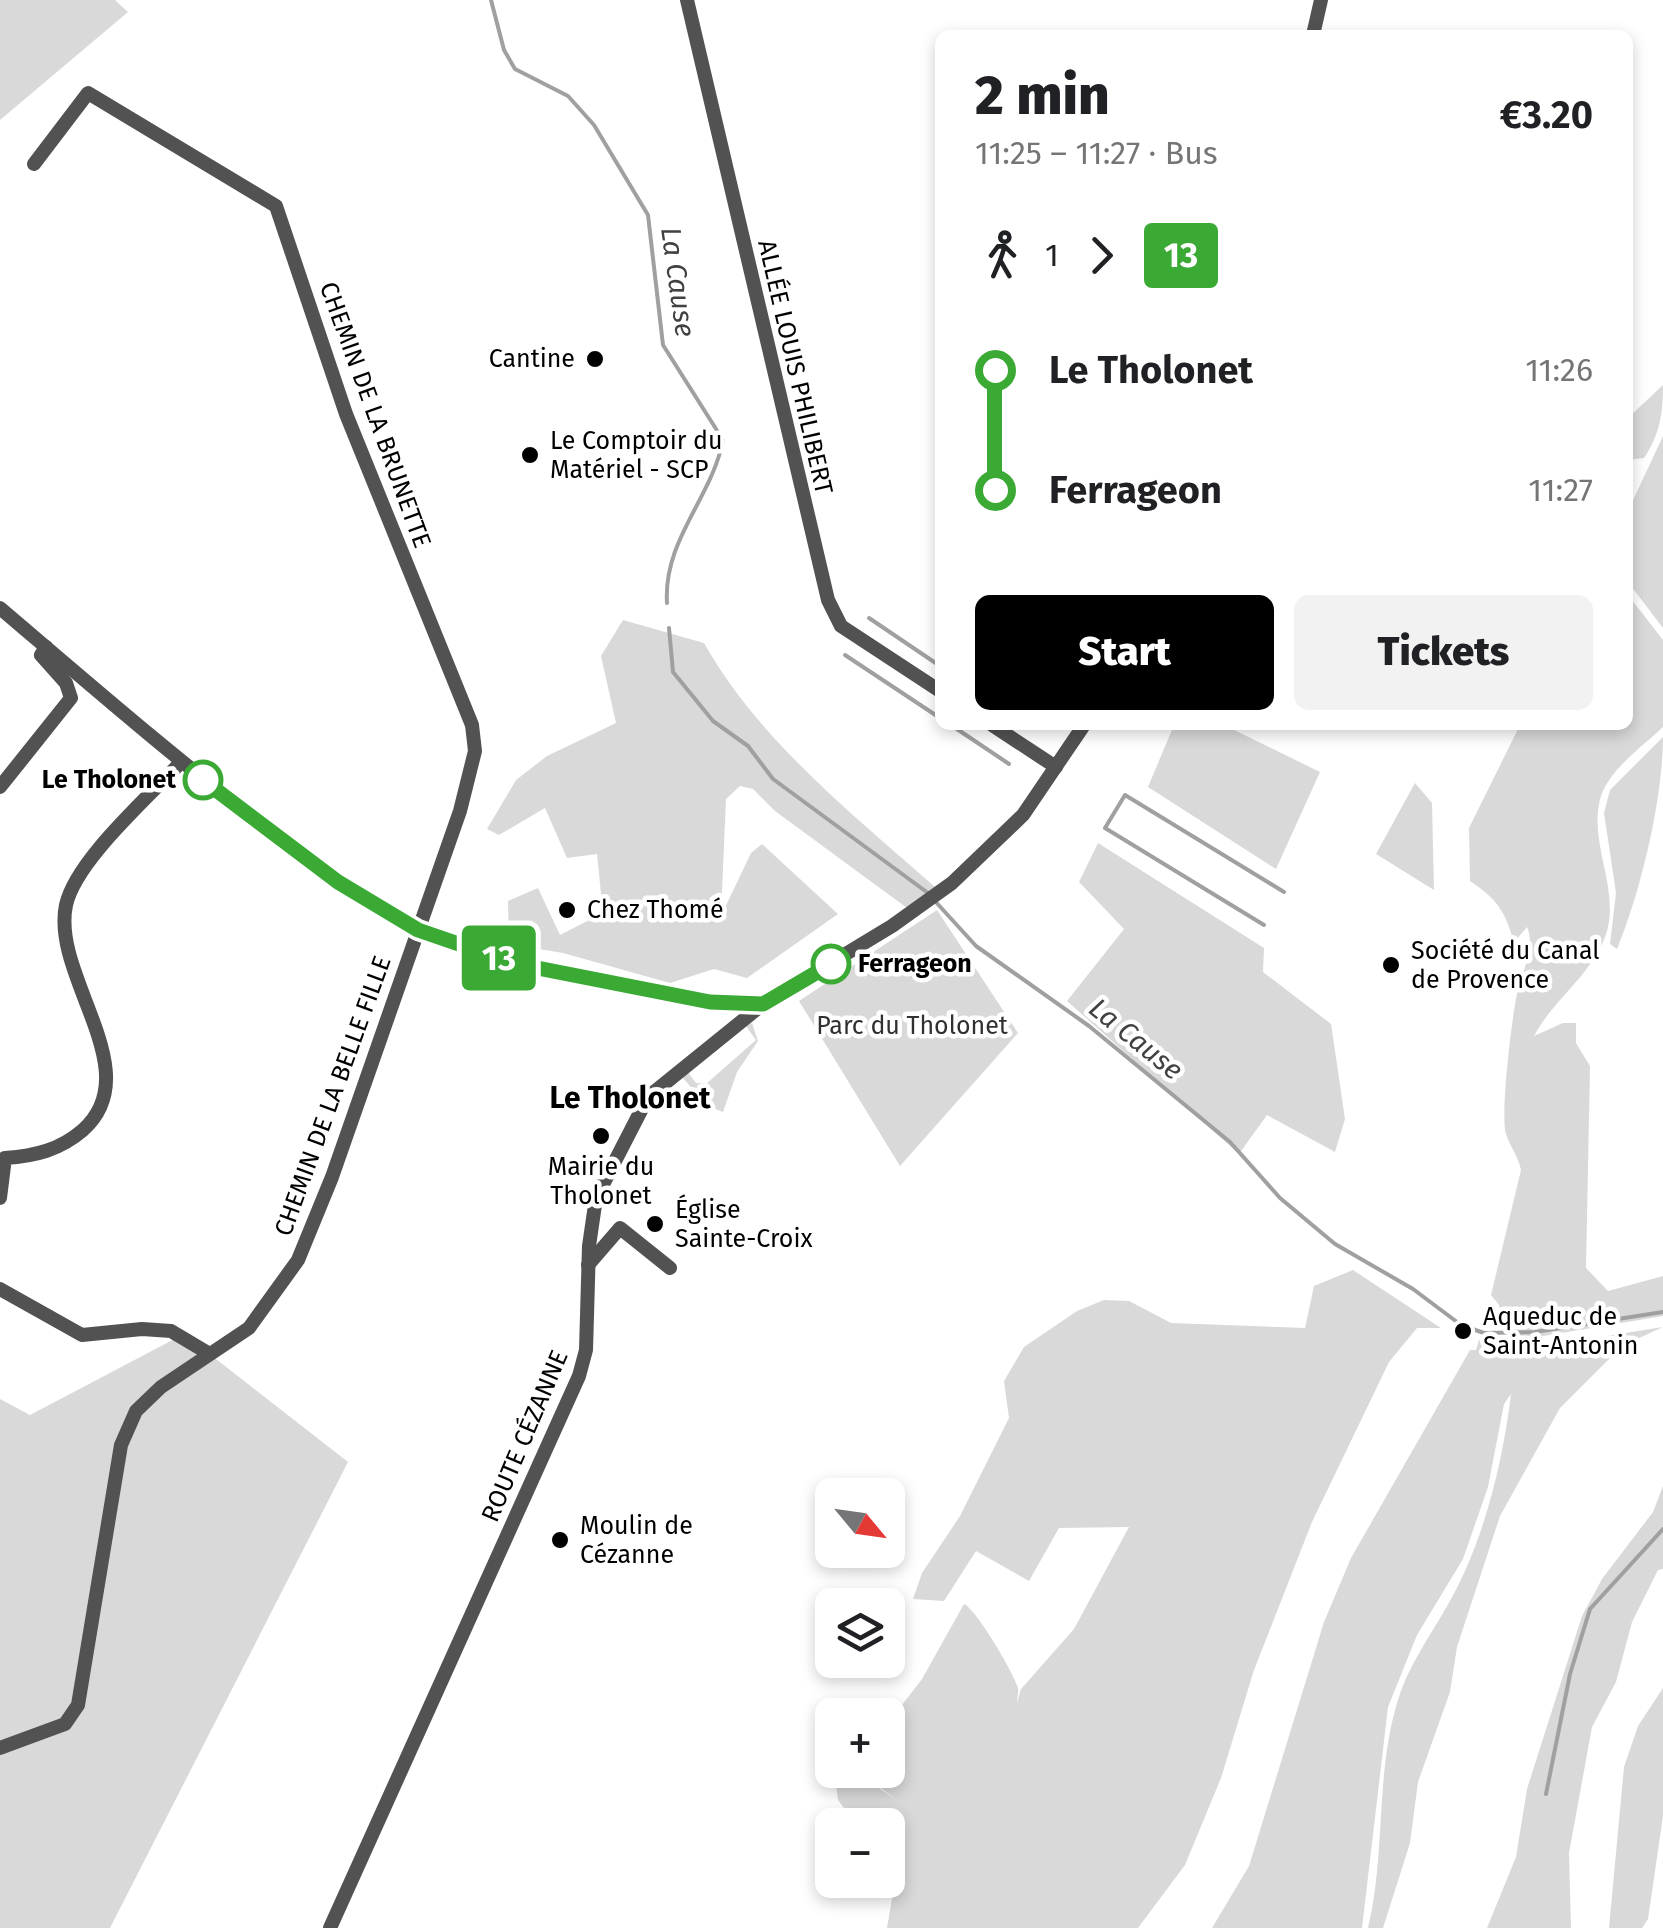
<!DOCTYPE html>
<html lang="en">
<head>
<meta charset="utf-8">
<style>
  body { margin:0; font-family:"Fira Sans",sans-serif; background:#f2f2f2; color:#202124; height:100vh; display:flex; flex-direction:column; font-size:38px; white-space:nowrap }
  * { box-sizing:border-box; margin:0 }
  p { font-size:32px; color:#757577 }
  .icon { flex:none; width:55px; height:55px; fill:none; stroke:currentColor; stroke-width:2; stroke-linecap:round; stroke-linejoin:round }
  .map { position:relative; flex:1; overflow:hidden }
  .side { position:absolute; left:935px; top:30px; width:698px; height:700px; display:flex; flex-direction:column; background:#fff; border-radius:15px; box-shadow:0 5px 15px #0003 }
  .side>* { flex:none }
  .badge { padding:0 20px; border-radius:8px; font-size:35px; line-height:65px }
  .needle { width:65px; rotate:119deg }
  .tools { position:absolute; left:815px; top:1478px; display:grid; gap:20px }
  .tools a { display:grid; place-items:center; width:90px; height:90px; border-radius:15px; background:#fff; box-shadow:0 5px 15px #0003; font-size:50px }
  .map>.badge { position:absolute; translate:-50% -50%; box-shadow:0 0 0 5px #fff }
  .legs { display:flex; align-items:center; gap:15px; height:110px; padding:0 40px; font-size:32px }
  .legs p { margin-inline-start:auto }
  .headline { display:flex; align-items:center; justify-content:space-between; height:170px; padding:0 40px }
  h1 { font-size:55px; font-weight:800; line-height:75px }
  .button { display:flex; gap:20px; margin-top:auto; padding:20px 40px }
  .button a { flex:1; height:115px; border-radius:15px; background:#000; color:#fff; font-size:40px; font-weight:800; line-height:115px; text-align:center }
  .button a+a { background:#f2f2f2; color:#202124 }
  ul { padding:0 40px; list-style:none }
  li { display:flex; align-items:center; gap:35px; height:120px; font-size:38px }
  li i { display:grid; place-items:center; width:15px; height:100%; margin:0 12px; background:currentColor }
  li i::after { content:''; width:25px; height:25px; margin:-12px; border:8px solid; border-radius:50%; background:#fff }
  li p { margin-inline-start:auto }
  li:first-child i { background:linear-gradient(#0000 50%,currentColor 0) }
  li:last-child i { background:linear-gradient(currentColor 50%,#0000 0) }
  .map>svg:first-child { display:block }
  .green { fill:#d9d9d9 }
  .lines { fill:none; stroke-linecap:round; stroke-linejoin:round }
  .stream { stroke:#a0a0a0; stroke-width:4 }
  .minor { stroke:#525252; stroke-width:14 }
  .line-1-casing { stroke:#fff; stroke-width:22 }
  .line-1 { stroke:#3aaa35; stroke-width:15 }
  .poi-dot { fill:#000; stroke:#fff; stroke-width:4 }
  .stop-1-dot { fill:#fff; stroke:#3aaa35; stroke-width:5 }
  .labels { text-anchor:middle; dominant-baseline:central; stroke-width:9; stroke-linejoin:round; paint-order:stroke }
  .poi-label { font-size:25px; fill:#000; stroke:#fff; text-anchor:start }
  .street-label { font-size:25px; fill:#000; stroke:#fff }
  .stop-label { font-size:25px; font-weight:bold; fill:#000; stroke:#fff; text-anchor:end }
  .park-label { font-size:25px; fill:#303030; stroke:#fff }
  .water-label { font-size:28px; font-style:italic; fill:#414141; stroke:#fff }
  .quarter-label { font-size:30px; font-weight:bold; fill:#000; stroke:#fff }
</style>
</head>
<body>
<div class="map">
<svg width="1663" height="1928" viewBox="0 0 1663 1928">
  <rect width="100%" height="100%" fill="#fff"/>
  <g class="green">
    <polygon points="0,0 115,0 128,12 0,120"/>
    <path d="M1663,385c0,28 -3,49 -19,73l-16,2v-42z"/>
    <polygon points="1663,436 1663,628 1628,582 1628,511"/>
    <path d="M1628,595l35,45v87c-20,19 -53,42 -62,69 -15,47 24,99 2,146 -16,36 -51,60 -69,94l29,-13h13v20l14,23 -4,202 22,23 55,-15v40l-144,24 -17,-11 -3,-24 -8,-10 30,-125c-3,-15 -11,-23 -15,-36 -6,-18 6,-118 11,-140 5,-22 19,-47 10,-67l-13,15c-9,-31 -17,-43 -44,-61l-1,-53 51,-103h108z"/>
    <path d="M623,620l81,23c55,97 147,170 231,244l-28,21 -132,-97 -22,-22 -13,-3 -14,13 -5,117 30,-63 11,-9 76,70 -91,64 -33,-9 -44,14 -107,-30 -54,-9 -1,-43 30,-13 22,47 43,-22 -6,-59 -30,4 -22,-50 -46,27 -12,-6 29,-49 31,-24 69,-33 -15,-67z"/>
    <polygon points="1174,725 1224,725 1320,772 1276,869 1148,787"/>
    <path d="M1663,737c0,61 -22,154 -46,212l-7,-5 6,-51 -12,-80 6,-23z"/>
    <polygon points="1415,783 1432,803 1434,890 1376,854"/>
    <polygon points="1098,843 1264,948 1263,972 1331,1024 1345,1119 1335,1152 1267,1115 1239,1154 1067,1001 1124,929 1079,882"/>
    <polygon points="937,910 1018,1033 900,1166 799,1001"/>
    <polygon points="752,1023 758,1041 737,1072 723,1112 708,1106 681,1076 687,1071 696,1083 706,1084 756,1040 746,1026"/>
    <path d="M1353,1270l88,58h-24l-28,34 -77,160 -58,148 -33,108 -36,87 -47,63h-251l9,-53 -8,-11v-39h-31l-19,-25 -4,-30h18l45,30 -40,-30h31v-47l34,-44 42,-75c12,5 50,69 54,84 1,5 -1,10 -1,15l4,-14 53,-60 55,-102 -70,1 -30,53 -53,-30 -32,50 -31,-2 9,-26 38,-57 49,-98 -5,-37 20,-34 53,-36 27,-11 25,1 42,22 134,5 9,-42z"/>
    <path d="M1663,1327l-41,19 -62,62 -60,108 -43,131 -7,45 -32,90 -8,61 -27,85h-15c18,-74 7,-155 30,-228 12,-38 34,-66 53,-101 33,-59 52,-138 60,-205l-7,10 -16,83 -25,72 -46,76 -29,72 -26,221h-150l37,-62 75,-244 27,-64 119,-208h6l3,-10 54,8z"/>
    <polygon points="184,1334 348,1462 110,1928 0,1928 0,1399 30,1415"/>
    <polygon points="1663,1486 1663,1569 1658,1570 1632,1622 1616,1682 1592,1727 1569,1853 1571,1928 1487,1928 1516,1857 1527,1789 1582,1616 1602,1579 1653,1512"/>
    <polygon points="1663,1688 1663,1816 1648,1919 1642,1928 1609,1928 1624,1767 1638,1726"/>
  </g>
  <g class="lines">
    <g class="stream">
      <path d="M491,0l13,50 11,19 53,27 26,29 54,90 15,130 60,95c-11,58 -60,100 -56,163"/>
      <polyline points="869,618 940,666"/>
      <polyline points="669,628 673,672 713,721 748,746 773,779 928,893"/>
      <polyline points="845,655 940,718"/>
      <polyline points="951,725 1009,764"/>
      <polyline points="1029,725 1033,728"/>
      <polyline points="934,900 976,946 1089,1026 1230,1142 1280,1198 1335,1244 1413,1289 1461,1325 1484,1333 1535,1332 1663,1312"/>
      <polyline points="1264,925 1105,828 1125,795 1284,892"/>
      <polyline points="1546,1794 1570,1674 1590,1609 1663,1529"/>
    </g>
    <g class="minor">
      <polyline points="687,0 828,600 841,626 940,691"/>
      <polyline points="1313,35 1321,0"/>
      <path d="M0,608c87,74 173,149 264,218 48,37 97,75 151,103 79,40 259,73 348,75"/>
      <polyline points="992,725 1056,767"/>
      <polyline points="0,787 71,698 66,683 41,655 46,647"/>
      <path d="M0,1198l5,-40c30,-2 55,-8 78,-28 66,-59 -32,-153 -17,-225 10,-45 83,-108 115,-143"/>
      <polyline points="588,1265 620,1228 670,1268"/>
      <polyline points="0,1289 82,1335 142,1329 171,1331 208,1353"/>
      <polyline points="0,1748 65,1724 78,1705 121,1445 136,1411 161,1387 249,1328 298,1260 332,1177 460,811 475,751 472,725 346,414 276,206 88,93 34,164"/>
      <polyline points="330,1928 579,1376 586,1350 589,1246 596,1198 648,1097 763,1004 892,926 952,883 1023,815 1084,725"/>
    </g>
  </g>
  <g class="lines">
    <defs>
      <polyline id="line-1" points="203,780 338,882 418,930 517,964 710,1002 763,1004 831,964"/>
    </defs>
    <use href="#line-1" class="line-1-casing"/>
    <use href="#line-1" class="line-1"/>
  </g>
  <g class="poi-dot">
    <circle cx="595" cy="359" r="10"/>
    <circle cx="530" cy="455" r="10"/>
    <circle cx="567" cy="910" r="10"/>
    <circle cx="1391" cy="965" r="10"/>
    <circle cx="601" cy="1136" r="10"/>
    <circle cx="655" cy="1224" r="10"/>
    <circle cx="1463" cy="1331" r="10"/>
    <circle cx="560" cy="1540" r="10"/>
  </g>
  <g class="stop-1-dot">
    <circle cx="203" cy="780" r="18"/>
    <circle cx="831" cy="964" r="18"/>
  </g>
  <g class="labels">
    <g class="poi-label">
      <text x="575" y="359" text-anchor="end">Cantine</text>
      <text x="550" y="441">Le Comptoir du<tspan x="550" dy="29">Matériel - SCP</tspan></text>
      <text x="587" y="910">Chez Thomé</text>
      <text x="1411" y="951">Société du Canal<tspan x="1411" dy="29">de Provence</tspan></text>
      <text x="601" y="1167" text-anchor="middle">Mairie du<tspan x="601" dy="29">Tholonet</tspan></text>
      <text x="675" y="1210">Église<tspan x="675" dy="29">Sainte-Croix</tspan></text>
      <text x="1483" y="1317">Aqueduc de<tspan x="1483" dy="29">Saint-Antonin</tspan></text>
      <text x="580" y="1526">Moulin de<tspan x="580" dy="29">Cézanne</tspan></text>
    </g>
    <g class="street-label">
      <text transform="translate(795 367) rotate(77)">ALLÉE LOUIS PHILIBERT</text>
      <text transform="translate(375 415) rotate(70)">CHEMIN DE LA BRUNETTE</text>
      <text transform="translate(333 1096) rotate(-70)">CHEMIN DE LA BELLE FILLE</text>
      <text transform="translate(525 1436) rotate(-67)">ROUTE CÉZANNE</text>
    </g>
    <g class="stop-label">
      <text x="176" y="780">Le Tholonet</text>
      <text x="858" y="964" text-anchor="start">Ferrageon</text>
    </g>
    <g class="park-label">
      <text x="912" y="1026">Parc du Tholonet</text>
    </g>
    <g class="water-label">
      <text transform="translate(678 282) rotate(82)">La Cause</text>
      <text transform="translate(1136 1039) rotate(39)">La Cause</text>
    </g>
    <g class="quarter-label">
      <text x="630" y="1098">Le Tholonet</text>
    </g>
  </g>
</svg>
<div class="tools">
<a><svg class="needle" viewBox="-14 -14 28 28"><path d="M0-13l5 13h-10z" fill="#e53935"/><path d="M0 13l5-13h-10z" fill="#757577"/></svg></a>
<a><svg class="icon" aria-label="layers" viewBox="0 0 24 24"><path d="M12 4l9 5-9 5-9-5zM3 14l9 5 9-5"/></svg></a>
<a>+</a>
<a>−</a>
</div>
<b class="badge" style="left:499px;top:958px;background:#3aaa35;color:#fff">13</b>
<section class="side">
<div class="headline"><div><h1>2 min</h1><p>11:25 – 11:27 · Bus</p></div><b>€3.20</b></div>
<div class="legs"><svg class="icon" aria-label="walk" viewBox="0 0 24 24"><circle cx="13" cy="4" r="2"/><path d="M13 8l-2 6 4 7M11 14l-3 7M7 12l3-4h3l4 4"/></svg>1<svg class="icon" aria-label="forward" viewBox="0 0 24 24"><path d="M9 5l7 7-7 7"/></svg><b class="badge" style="background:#3aaa35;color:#fff">13</b></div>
<ul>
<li><i style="color:#3aaa35"></i><b>Le Tholonet</b><p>11:26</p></li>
<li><i style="color:#3aaa35"></i><b>Ferrageon</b><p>11:27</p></li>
</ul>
<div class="button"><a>Start</a><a>Tickets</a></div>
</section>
</div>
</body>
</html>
